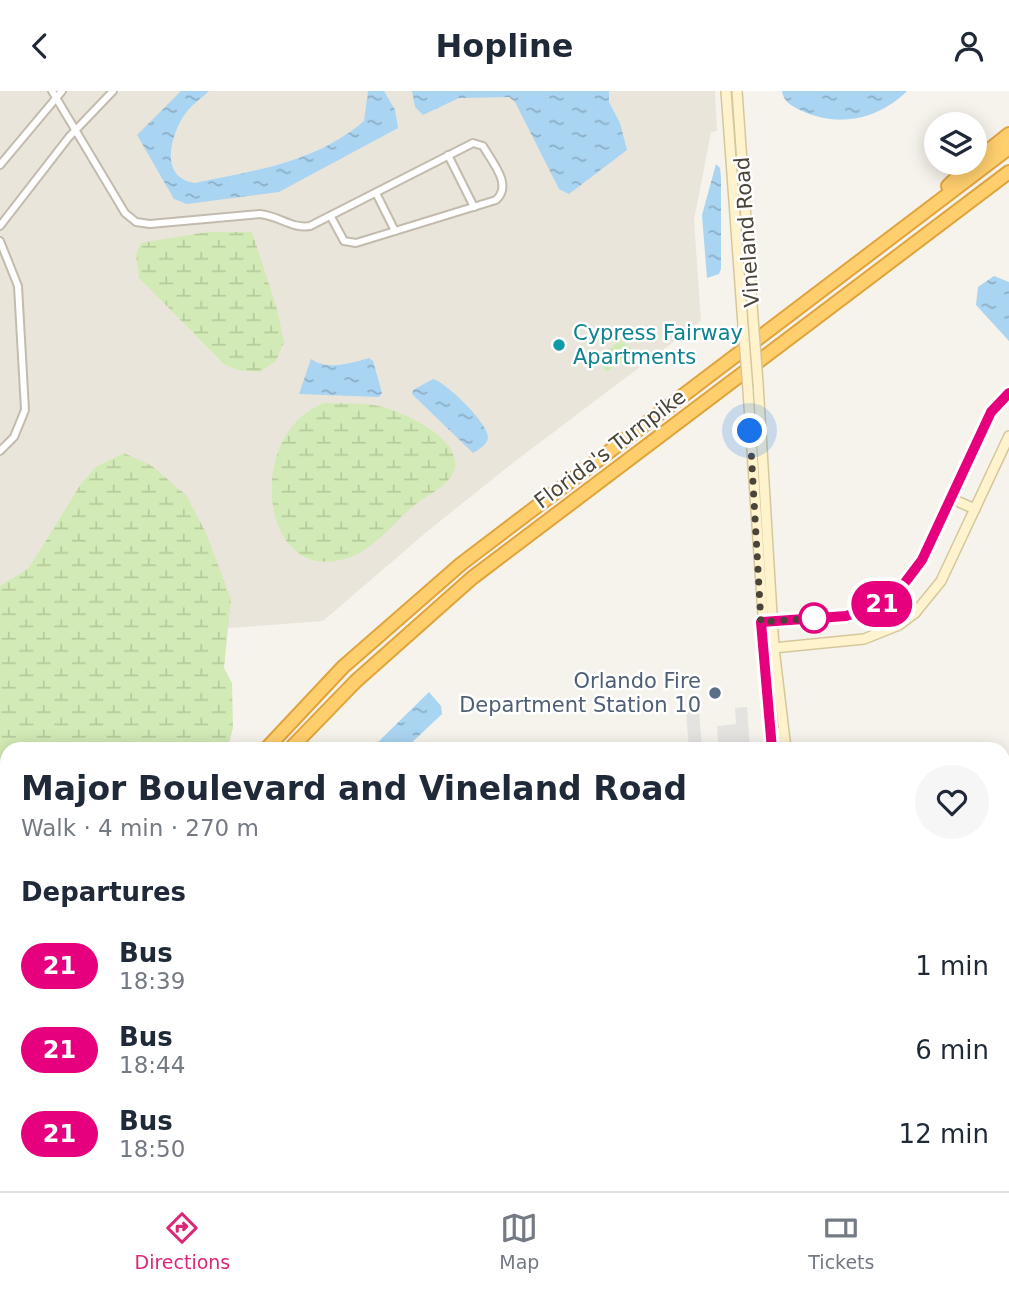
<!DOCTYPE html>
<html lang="en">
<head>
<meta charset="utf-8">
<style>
  body { margin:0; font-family:"DejaVu Sans",sans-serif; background:#f6f6f7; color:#1f2937; height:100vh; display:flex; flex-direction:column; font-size:26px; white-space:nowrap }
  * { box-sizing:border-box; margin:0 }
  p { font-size:23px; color:#747a83 }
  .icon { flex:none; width:38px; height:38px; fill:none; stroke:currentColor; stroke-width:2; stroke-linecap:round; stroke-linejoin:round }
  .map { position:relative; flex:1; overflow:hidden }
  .panel { position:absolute; left:0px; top:651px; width:1010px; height:450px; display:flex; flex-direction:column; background:#fff; border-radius:21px 21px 0 0; box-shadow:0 4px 18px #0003 }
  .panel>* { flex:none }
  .badge { padding:0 14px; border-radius:23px; font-size:24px; line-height:46px }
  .controls { position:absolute; left:924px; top:21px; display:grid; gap:14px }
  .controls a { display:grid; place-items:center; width:63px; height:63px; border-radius:50%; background:#fff; box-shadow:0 4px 18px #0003; font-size:35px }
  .you { position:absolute; width:35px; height:35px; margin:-18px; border:5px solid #fff; border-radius:50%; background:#1a73e8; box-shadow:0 0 0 10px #1a73e833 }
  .map>.badge { position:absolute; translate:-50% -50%; box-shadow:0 0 0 4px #fff }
  h2 { padding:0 21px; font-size:26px; line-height:63px }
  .round { display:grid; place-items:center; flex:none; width:74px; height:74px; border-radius:37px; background:#f6f6f7 }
  .overview { display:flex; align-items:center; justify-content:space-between; height:119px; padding:0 21px }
  h1 { font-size:33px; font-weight:800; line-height:52px }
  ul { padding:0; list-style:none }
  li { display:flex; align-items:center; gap:21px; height:84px; padding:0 21px }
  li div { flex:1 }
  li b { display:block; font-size:26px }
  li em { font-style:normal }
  li .badge { min-width:77px; font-weight:700; text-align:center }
  header { display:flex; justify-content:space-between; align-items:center; height:91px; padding:0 21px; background:#fff; font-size:32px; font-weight:800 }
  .tab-bar { display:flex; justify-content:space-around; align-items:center; height:98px; border-top:2px solid #e0e1e3; background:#fff; font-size:19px; color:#747a83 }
  .tab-bar a { display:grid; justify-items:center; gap:4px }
  .tab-bar .on { color:#db2777 }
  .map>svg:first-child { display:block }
  .residential { fill:#eae5da }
  .wetland { fill:url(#wetland-marsh) }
  .park { fill:#d2eab5 }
  .garden { fill:url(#garden-furrows) }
  .parking { fill:#e5e3e0 }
  .water { fill:url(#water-ripples) }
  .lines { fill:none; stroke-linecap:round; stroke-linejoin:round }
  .street-casing { stroke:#c2bbae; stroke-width:10 }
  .secondary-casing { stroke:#d6c79b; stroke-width:12 }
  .primary-casing { stroke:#e6c16a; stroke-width:14 }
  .highway-casing { stroke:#e0a43c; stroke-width:16 }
  .street { stroke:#fff; stroke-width:6 }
  .secondary { stroke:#fff3cd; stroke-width:9 }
  .primary { stroke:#ffe39c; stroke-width:10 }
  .highway { stroke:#ffcf6e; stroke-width:12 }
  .secondary-bridge-casing { stroke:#d6c79b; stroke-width:12; stroke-linecap:butt }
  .secondary-bridge { stroke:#fff3cd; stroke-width:9 }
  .line-casing { stroke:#fff; stroke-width:16 }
  .line { stroke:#e6007e; stroke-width:10 }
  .walk { stroke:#4b4439; stroke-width:7; stroke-dasharray:0 12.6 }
  .culture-dot { fill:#0f9aa8; stroke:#fff; stroke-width:2.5 }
  .stop-dot { fill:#fff; stroke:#e6007e; stroke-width:3.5 }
  .service-dot { fill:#5c6f8a; stroke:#fff; stroke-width:2.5 }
  .labels { text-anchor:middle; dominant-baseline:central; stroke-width:5; stroke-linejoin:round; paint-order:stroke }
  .street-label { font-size:21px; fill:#4b4439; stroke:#fff }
  .culture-label { font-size:21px; fill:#0d838f; stroke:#fff; text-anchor:start }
  .service-label { font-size:21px; fill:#4e5e75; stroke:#fff; text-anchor:end }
</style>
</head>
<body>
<header><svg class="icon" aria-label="back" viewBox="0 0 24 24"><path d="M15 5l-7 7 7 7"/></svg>Hopline<svg class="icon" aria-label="person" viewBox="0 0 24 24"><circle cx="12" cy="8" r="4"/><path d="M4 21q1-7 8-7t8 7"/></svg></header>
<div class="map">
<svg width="1009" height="1100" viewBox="0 0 1009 1100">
  <defs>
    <pattern id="wetland-marsh" width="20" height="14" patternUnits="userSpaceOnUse" patternTransform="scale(1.75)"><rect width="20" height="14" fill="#d2eab5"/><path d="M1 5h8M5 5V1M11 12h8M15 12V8" fill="none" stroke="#b6ca9c"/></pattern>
    <pattern id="garden-furrows" width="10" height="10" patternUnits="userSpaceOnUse" patternTransform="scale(1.75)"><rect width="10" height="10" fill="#d2eab5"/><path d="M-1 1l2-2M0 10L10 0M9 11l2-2" fill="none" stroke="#b6ca9c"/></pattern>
    <pattern id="water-ripples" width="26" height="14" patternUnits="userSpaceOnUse" patternTransform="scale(1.75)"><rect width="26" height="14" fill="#a9d4f2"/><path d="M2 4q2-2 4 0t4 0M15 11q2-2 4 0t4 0" fill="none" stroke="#8caec5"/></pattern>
  </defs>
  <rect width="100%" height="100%" fill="#f6f3ec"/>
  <polygon class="residential" points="0,0 715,0 717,40 711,41 694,129 701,230 514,371 429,439 323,530 0,554"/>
  <g class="wetland">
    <polygon points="207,141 252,141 277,218 284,251 276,270 260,281 237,279 224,273 139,187 136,164 141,152"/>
    <path d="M324,312c18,1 41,-1 59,4 22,6 85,34 70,66 -7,14 -24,21 -36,30 -19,15 -35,37 -56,49 -99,52 -122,-117 -37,-149z"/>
    <polygon points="124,362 152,375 186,404 206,442 231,508 224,577 232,592 233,637 228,656 226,658 7,658 7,681 0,678 0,495 29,477 81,393 96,376"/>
  </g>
  <g class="park">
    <polygon points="620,249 634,260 606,281 599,267"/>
    <polygon points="1003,871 1009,871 1009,1100 832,1100 831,1094 1003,1094"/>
  </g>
  <polygon class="garden" points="1003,1086 1009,1100 916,1100 916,1094 1003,1094"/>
  <g class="parking">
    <polygon points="747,616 750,658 719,658 717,635 736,633 735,617"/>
    <polygon points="699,620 702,658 689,658 686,621"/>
    <polygon points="1003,682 1009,682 1009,806 1003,807"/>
  </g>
  <g class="water">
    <path d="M181,0h28c-6,6 -15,12 -21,19 -17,21 -31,68 7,73 59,-12 122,-21 169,-62l4,-30h16l11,19 3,18 -119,64 -92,12 -13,-5 -37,-64z"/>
    <polygon points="412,0 609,0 609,11 620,32 627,59 569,103 559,98 515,11 509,6 459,7 423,24 415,16"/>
    <path d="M782,0h125c-29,29 -70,37 -107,19 -10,-5 -16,-8 -18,-19z"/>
    <polygon points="716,73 720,77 721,87 721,178 719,183 707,187 702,124"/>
    <polygon points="994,185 1009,191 1009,250 976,214 978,196"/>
    <path d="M369,267l4,3 9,32 -3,4 -80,-3 12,-35c17,12 40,4 58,-1z"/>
    <path d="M433,288c13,3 57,46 55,59 -1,7 -10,12 -15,15l-61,-59 1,-4z"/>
    <polygon points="429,601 441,615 442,623 405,658 371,658"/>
  </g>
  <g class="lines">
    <defs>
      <g id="street">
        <path d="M52,0l73,122 11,9 14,2 110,-10c19,2 32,15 50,12l163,-83 10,3c9,16 30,39 13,54l-140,43 -12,-2 -13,-24"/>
        <polyline points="448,64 474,116"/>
        <polyline points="0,74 62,0"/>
        <polyline points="376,102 395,140"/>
        <polyline points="0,135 69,46 113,0"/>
        <polyline points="0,150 18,195 25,319 14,346 0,360"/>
        <polyline points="571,1094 574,1100"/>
        <polyline points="352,1100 355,1094"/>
      </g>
      <g id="secondary">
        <polyline points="726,0 743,234"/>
        <polyline points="737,0 753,227"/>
        <polyline points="758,292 774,557 786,658"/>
        <polyline points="748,299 772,658"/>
        <polyline points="950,407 975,418"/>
        <polyline points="897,502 915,522"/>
        <polyline points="761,531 846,525 883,513 897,502 922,469 991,321 1009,301"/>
        <polyline points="763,558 864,548 899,534 915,522 941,490 1009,345"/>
        <polyline points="776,641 778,658"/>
        <polyline points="805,1094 805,1100"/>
        <polyline points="822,1094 823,1100"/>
      </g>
      <g id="primary">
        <polyline points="1003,830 1009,830"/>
        <polyline points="1003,854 1009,853"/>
        <polyline points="0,910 7,910"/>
        <polyline points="0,932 7,932"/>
      </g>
      <g id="highway">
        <polyline points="975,70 1009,43"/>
        <polyline points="948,95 972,72"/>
        <polyline points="266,658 343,576 461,473 1009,57"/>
        <polyline points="290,658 356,590 472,487 1009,81"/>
        <polyline points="0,1034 7,1024"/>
        <polyline points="0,1068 7,1058"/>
      </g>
    </defs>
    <use href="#street" class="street-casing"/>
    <use href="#secondary" class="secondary-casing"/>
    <use href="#primary" class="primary-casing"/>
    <use href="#highway" class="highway-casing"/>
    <use href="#street" class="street"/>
    <use href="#secondary" class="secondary"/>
    <use href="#primary" class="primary"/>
    <use href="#highway" class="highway"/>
    <defs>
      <g id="secondary-bridge">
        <polyline points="753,227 758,292"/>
        <polyline points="743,234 748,299"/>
      </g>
    </defs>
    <use href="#secondary-bridge" class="secondary-bridge-casing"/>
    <use href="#secondary-bridge" class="secondary-bridge"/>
  </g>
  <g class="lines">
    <defs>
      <polyline id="line" points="772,658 761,531 846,525 883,513 897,502 922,469 991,321 1009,302"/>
    </defs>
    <use href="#line" class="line-casing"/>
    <use href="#line" class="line"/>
    <polyline class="walk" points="750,340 761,531 817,527 814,527"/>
  </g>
  <circle class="culture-dot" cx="559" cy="254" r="7"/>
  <circle class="stop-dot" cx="814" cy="527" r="14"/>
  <circle class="service-dot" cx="715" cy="602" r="7"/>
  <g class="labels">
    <g class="street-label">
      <text transform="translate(747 141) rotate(-94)">Vineland Road</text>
      <text transform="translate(610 358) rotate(-37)">Florida's Turnpike</text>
    </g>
    <g class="culture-label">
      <text x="573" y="242">Cypress Fairway<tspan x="573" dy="24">Apartments</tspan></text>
    </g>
    <g class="service-label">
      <text x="701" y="590">Orlando Fire<tspan x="701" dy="24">Department Station 10</tspan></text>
    </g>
  </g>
</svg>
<div class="controls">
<a><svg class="icon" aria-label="layers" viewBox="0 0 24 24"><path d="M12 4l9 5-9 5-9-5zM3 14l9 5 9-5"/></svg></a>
</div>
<div class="you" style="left:750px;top:340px"></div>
<b class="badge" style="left:882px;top:513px;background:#e6007e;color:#fff">21</b>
<section class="panel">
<div class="overview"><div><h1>Major Boulevard and Vineland Road</h1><p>Walk · 4 min · 270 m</p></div><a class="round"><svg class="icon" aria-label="heart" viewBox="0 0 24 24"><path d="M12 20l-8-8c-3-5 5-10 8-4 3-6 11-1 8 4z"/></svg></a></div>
<h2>Departures</h2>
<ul>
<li><span class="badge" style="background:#e6007e;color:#fff">21</span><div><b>Bus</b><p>18:39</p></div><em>1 min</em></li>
<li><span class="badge" style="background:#e6007e;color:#fff">21</span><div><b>Bus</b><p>18:44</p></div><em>6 min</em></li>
<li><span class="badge" style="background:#e6007e;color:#fff">21</span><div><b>Bus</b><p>18:50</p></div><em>12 min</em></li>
</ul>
</section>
</div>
<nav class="tab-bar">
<a class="on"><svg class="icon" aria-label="directions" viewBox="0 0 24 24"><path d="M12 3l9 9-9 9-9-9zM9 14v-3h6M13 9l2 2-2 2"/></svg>Directions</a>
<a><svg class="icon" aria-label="map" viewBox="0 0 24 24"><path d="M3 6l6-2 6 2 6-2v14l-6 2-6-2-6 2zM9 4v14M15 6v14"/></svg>Map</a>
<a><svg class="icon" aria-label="tickets" viewBox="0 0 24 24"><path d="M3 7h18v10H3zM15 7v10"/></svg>Tickets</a>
</nav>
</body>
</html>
